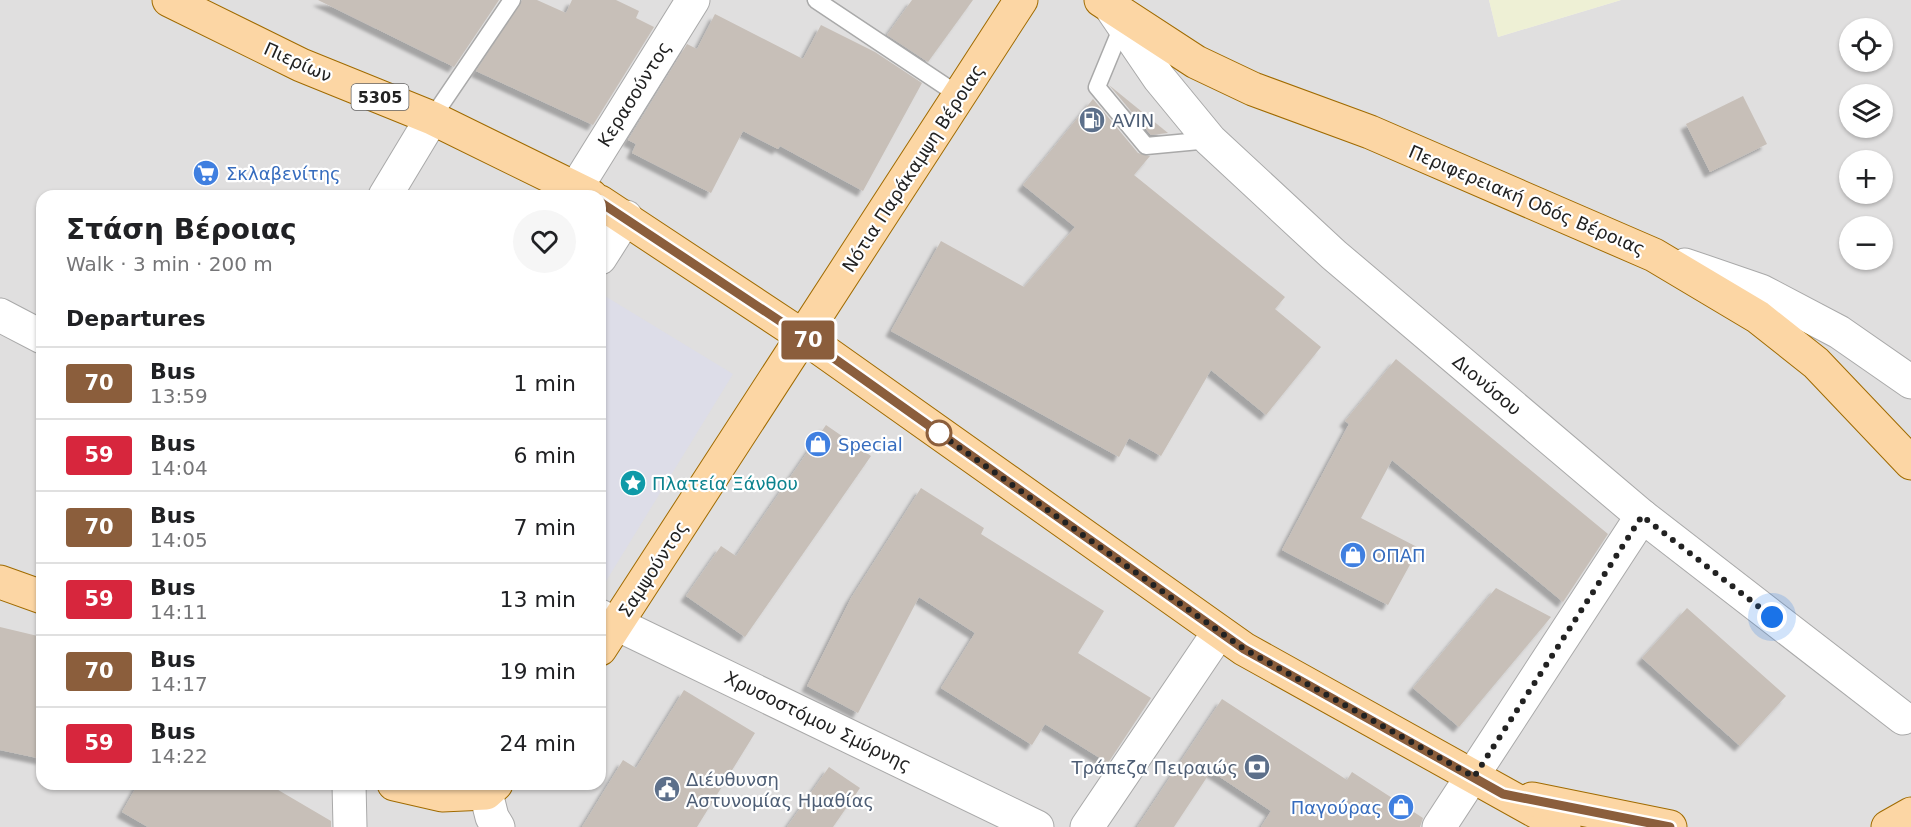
<!DOCTYPE html>
<html lang="en">
<head>
<meta charset="utf-8">
<style>
  body { margin:0; font-family:"DejaVu Sans",sans-serif; background:#f6f6f6; color:#202124; height:100vh; display:flex; flex-direction:column; font-size:22px; white-space:nowrap }
  * { box-sizing:border-box; margin:0 }
  p { font-size:20px; color:#757577 }
  .icon { flex:none; width:33px; height:33px; fill:none; stroke:currentColor; stroke-width:2; stroke-linecap:round; stroke-linejoin:round }
  .map { position:relative; flex:1; overflow:hidden }
  .details { position:absolute; left:36px; top:190px; width:570px; height:600px; display:flex; flex-direction:column; background:#fff; border-radius:18px; box-shadow:0 2px 4px #0004 }
  .details>* { flex:none }
  .badge { padding:0 12px; border-radius:4px; font-size:21px; line-height:39px }
  .buttons { position:absolute; left:1839px; top:18px; display:grid; gap:12px }
  .buttons a { display:grid; place-items:center; width:54px; height:54px; border-radius:50%; background:#fff; box-shadow:0 2px 4px #0004; font-size:30px }
  .you { position:absolute; width:30px; height:30px; margin:-15px; border:4px solid #fff; border-radius:50%; background:#1a73e8; box-shadow:0 0 0 9px #1a73e833 }
  .map>.badge { position:absolute; translate:-50% -50%; box-shadow:0 0 0 3px #fff }
  h2 { padding:0 30px; font-size:22px; line-height:54px }
  .round { display:grid; place-items:center; flex:none; width:63px; height:63px; border-radius:32px; background:#f6f6f6 }
  .summary { display:flex; align-items:center; justify-content:space-between; height:102px; padding:0 30px }
  h1 { font-size:28px; font-weight:600; line-height:45px }
  ul { padding:0; list-style:none }
  li { display:flex; align-items:center; gap:18px; height:72px; padding:0 30px; border-top:2px solid #e0e0e0 }
  li div { flex:1 }
  li b { display:block; font-size:22px }
  li em { font-style:normal }
  li .badge { min-width:66px; font-weight:700; text-align:center }
  .map>svg:first-child { display:block }
  .residential { fill:#e0dfdf; fill-rule:evenodd }
  .farmland { fill:#eef0d5 }
  .plaza { fill:#dddde8 }
  .building { fill:#c7bfb8; filter:url(#shadow) }
  .lines { fill:none; stroke-linecap:round; stroke-linejoin:round }
  .lane-casing { stroke:#a9a9a9; stroke-width:19 }
  .street-casing { stroke:#a9a9a9; stroke-width:35 }
  .primary-casing { stroke:#a06b00; stroke-width:35 }
  .lane { stroke:#fff; stroke-width:16 }
  .street { stroke:#fff; stroke-width:33 }
  .primary { stroke:#fcd6a4; stroke-width:33 }
  .line-casing { stroke:#fff; stroke-width:14 }
  .line { stroke:#8b5e3c; stroke-width:9 }
  .walk { stroke:#222; stroke-width:6; stroke-dasharray:0 10.8 }
  .stop-dot { fill:#fff; stroke:#8b5e3c; stroke-width:3 }
  .labels { text-anchor:middle; dominant-baseline:central; stroke-width:4.5; stroke-linejoin:round; paint-order:stroke }
  .shield { fill:#fff; stroke:#646464; stroke-width:1.5 }
  .shield-label { font-size:16px; font-weight:bold; fill:#222 }
  .street-label { font-size:18px; fill:#222; stroke:#fff }
  .service-label { font-size:18px; fill:#4e5e75; stroke:#fff; text-anchor:start }
  .shop-label { font-size:18px; fill:#366cbe; stroke:#fff; text-anchor:start }
  .culture-label { font-size:18px; fill:#0d838f; stroke:#fff; text-anchor:start }
</style>
</head>
<body>
<div class="map">
<svg width="1911" height="827" viewBox="0 0 1911 827">
  <defs>
    <filter id="shadow"><feDropShadow dx="-5.5" dy="5.5" stdDeviation="1.5" flood-color="#0004"/></filter>
  </defs>
  <rect width="100%" height="100%" fill="#f2efe9"/>
  <path class="residential" d="M0,0h1489l9,37 123,-37h290v827h-1911zM1850,28h32v34h-32zM1850,94h32v34h-32zM1850,160h32v34h-32zM42,196h558v588h-558zM1850,226h32v34h-32z"/>
  <polygon class="farmland" points="1489,0 1621,0 1498,37"/>
  <polygon class="plaza" points="600,293 733,374 600,591"/>
  <g class="building">
    <polygon points="318,0 499,0 454,67"/>
    <polygon points="522,0 537,0 566,13 572,0 616,0 639,11 636,18 654,27 593,125 476,71"/>
    <polygon points="912,0 973,0 928,62 887,35"/>
    <polygon points="715,14 803,59 821,25 875,52 922,83 863,191 780,146 778,149 743,131 711,193 632,153 636,144 628,140 687,44 697,49"/>
    <polygon points="1109,85 1168,133 1151,135"/>
    <polygon points="1743,96 1767,144 1710,172 1686,124"/>
    <polygon points="1093,99 1138,153 1150,156 1134,175 1285,297 1275,309 1321,347 1266,415 1211,370 1161,456 1129,438 1119,457 891,331 941,241 1024,287 1075,227 1023,185"/>
    <polygon points="1396,359 1608,534 1563,602 1392,460 1361,518 1419,548 1388,605 1282,550 1349,424 1345,421"/>
    <polygon points="826,425 871,456 745,637 686,596 721,546 736,556"/>
    <polygon points="921,488 984,528 981,534 1104,611 1078,653 1151,698 1108,763 1045,724 1032,745 941,688 975,633 919,597 858,713 807,686 851,598"/>
    <polygon points="1496,588 1551,617 1459,727 1413,688"/>
    <polygon points="1687,608 1786,696 1740,746 1642,658"/>
    <polygon points="0,627 42,637 42,759 0,750"/>
    <polygon points="684,690 755,733 697,827 582,827 623,760 636,768"/>
    <polygon points="1222,699 1347,780 1352,772 1423,818 1420,827 1261,827 1271,811 1211,771 1174,827 1137,827"/>
    <polygon points="829,767 860,788 833,827 787,827"/>
    <polygon points="138,784 268,784 331,821 331,827 148,827 122,812"/>
  </g>
  <g class="lines">
    <defs>
      <g id="lane">
        <polyline points="816,0 960,96"/>
        <polyline points="1123,24 1097,87 1146,146 1210,140"/>
        <polyline points="432,118 512,0"/>
      </g>
      <g id="street">
        <polyline points="1112,9 1159,78 1210,140 1334,255 1642,516 1903,718"/>
        <polyline points="576,188 693,0"/>
        <polyline points="385,196 432,118"/>
        <polyline points="600,258 626,217"/>
        <polyline points="1685,265 1761,291 1839,332 1911,382"/>
        <polyline points="0,315 42,337"/>
        <polyline points="600,616 1037,827"/>
        <polyline points="349,784 350,827"/>
        <polyline points="486,793 492,817 498,827"/>
        <polyline points="1087,827 1219,632"/>
        <polyline points="1439,827 1642,516"/>
      </g>
      <g id="primary">
        <polyline points="169,0 301,65 432,118 591,196"/>
        <polyline points="1101,0 1196,62 1253,89 1370,132 1654,255 1758,317 1816,363 1911,463"/>
        <polyline points="600,202 804,337 1244,649 1564,827"/>
        <polyline points="0,582 42,597"/>
        <polyline points="600,649 1021,0"/>
        <polyline points="394,784 442,795 486,793 496,784"/>
        <polyline points="1532,799 1670,827"/>
        <polyline points="1888,827 1911,814"/>
      </g>
    </defs>
    <use href="#lane" class="lane-casing"/>
    <use href="#street" class="street-casing"/>
    <use href="#primary" class="primary-casing"/>
    <use href="#lane" class="lane"/>
    <use href="#street" class="street"/>
    <use href="#primary" class="primary"/>
  </g>
  <g class="lines">
    <defs>
      <polyline id="line" points="600,202 804,337 1244,649 1503,794 1670,827"/>
    </defs>
    <use href="#line" class="line-casing"/>
    <use href="#line" class="line"/>
    <polyline class="walk" points="939,433 936,431 1244,649 1474,777 1642,516 1772,617"/>
  </g>
  <defs>
    <symbol id="fuel-disc" viewBox="-11 -11 22 22"><circle r="9.5" fill="#5c6f8a" stroke="#fff"/><path d="M-5.5-6h7V0h2V4h1.3V-2.5L3-4.5l.8-.8L6-3V5H2.5V1h-1V6h-7ZM-4.2-4.7v3.2H.2V-4.7Z" fill="#fff"/></symbol>
    <symbol id="supermarket-disc" viewBox="-11 -11 22 22"><circle r="9.5" fill="#3f7fe0" stroke="#fff"/><path d="M-6-5.5h2.5l.6 2H6L4.5 2H-2.5L-4.4-4H-6ZM-1.5 3.2a1.3 1.3 0 1 0 .1 0ZM3 3.2a1.3 1.3 0 1 0 .1 0Z" fill="#fff"/></symbol>
    <symbol id="shop-disc" viewBox="-11 -11 22 22"><circle r="9.5" fill="#3f7fe0" stroke="#fff"/><path d="M-5-2.5h2.3a2.7 3.5 0 0 1 5.4 0H5L5.5 6h-11ZM-1.5-2.5h3a1.5 2.3 0 0 0-3 0Z" fill="#fff"/></symbol>
    <symbol id="sight-disc" viewBox="-11 -11 22 22"><circle r="9.5" fill="#0f9aa8" stroke="#fff"/><path d="M0-6L1.8-2.2L6-1.7L2.9 1.2L3.7 5.4L0 3.3L-3.7 5.4L-2.9 1.2L-6-1.7L-1.8-2.2Z" fill="#fff"/></symbol>
    <symbol id="bank-disc" viewBox="-11 -11 22 22"><circle r="9.5" fill="#5c6f8a" stroke="#fff"/><path d="M-6-4H6V4H-6ZM0-2.3a2.3 2.3 0 1 0 0 4.6a2.3 2.3 0 1 0 0-4.6Z" fill="#fff"/></symbol>
    <symbol id="civic-disc" viewBox="-11 -11 22 22"><circle r="9.5" fill="#5c6f8a" stroke="#fff"/><path d="M-.6-6.5H3V-4.5H.6V-3L4-1V1h2V6H-6V1h2V-1L-.6-3ZM-1.2 2.5V6h2.4V2.5Z" fill="#fff"/></symbol>
  </defs>
  <g fill-rule="evenodd">
    <use href="#fuel-disc" x="1077" y="105" width="30" height="30"/>
    <use href="#supermarket-disc" x="191" y="158" width="30" height="30"/>
    <use href="#shop-disc" x="803" y="429" width="30" height="30"/>
    <use href="#sight-disc" x="618" y="468" width="30" height="30"/>
    <use href="#shop-disc" x="1338" y="540" width="30" height="30"/>
    <use href="#bank-disc" x="1242" y="752" width="30" height="30"/>
    <use href="#civic-disc" x="652" y="774" width="30" height="30"/>
    <use href="#shop-disc" x="1386" y="792" width="30" height="30"/>
  </g>
  <circle class="stop-dot" cx="939" cy="433" r="12"/>
  <g class="labels">
    <rect class="shield" x="351.5" y="84" width="57" height="26" rx="4.5"/>
    <g class="shield-label">
      <text x="380" y="97">5305</text>
    </g>
    <g class="street-label">
      <text transform="translate(298 62) rotate(24)">Πιερίων</text>
      <text transform="translate(634 94) rotate(-58)">Κερασούντος</text>
      <text transform="translate(913 168) rotate(-57)">Νότια Παράκαμψη Βέροιας</text>
      <text transform="translate(1527 200) rotate(23)">Περιφερειακή Οδός Βέροιας</text>
      <text transform="translate(1487 385) rotate(40)">Διονύσου</text>
      <text transform="translate(653 569) rotate(-57)">Σαμψούντος</text>
      <text transform="translate(818 721) rotate(26)">Χρυσοστόμου Σμύρνης</text>
    </g>
    <g class="service-label">
      <text x="1112" y="120">AVIN</text>
      <text x="1238" y="767" text-anchor="end">Τράπεζα Πειραιώς</text>
      <text x="686" y="779">Διέυθυνση<tspan x="686" dy="21">Αστυνομίας Ημαθίας</tspan></text>
    </g>
    <g class="shop-label">
      <text x="226" y="173">Σκλαβενίτης</text>
      <text x="838" y="444">Special</text>
      <text x="1372" y="555">ΟΠΑΠ</text>
      <text x="1382" y="807" text-anchor="end">Παγούρας</text>
    </g>
    <g class="culture-label">
      <text x="652" y="483">Πλατεία Ξάνθου</text>
    </g>
  </g>
</svg>
<div class="buttons">
<a><svg class="icon" aria-label="locate" viewBox="0 0 24 24"><circle cx="12" cy="12" r="6"/><path d="M12 2v4M12 18v4M2 12h4M18 12h4"/></svg></a>
<a><svg class="icon" aria-label="layers" viewBox="0 0 24 24"><path d="M12 4l9 5-9 5-9-5zM3 14l9 5 9-5"/></svg></a>
<a>+</a>
<a>−</a>
</div>
<div class="you" style="left:1772px;top:617px"></div>
<b class="badge" style="left:808px;top:340px;background:#8b5e3c;color:#fff">70</b>
<section class="details">
<div class="summary"><div><h1>Στάση Βέροιας</h1><p>Walk · 3 min · 200 m</p></div><a class="round"><svg class="icon" aria-label="heart" viewBox="0 0 24 24"><path d="M12 20l-8-8c-3-5 5-10 8-4 3-6 11-1 8 4z"/></svg></a></div>
<h2>Departures</h2>
<ul>
<li><span class="badge" style="background:#8b5e3c;color:#fff">70</span><div><b>Bus</b><p>13:59</p></div><em>1 min</em></li>
<li><span class="badge" style="background:#d7263d;color:#fff">59</span><div><b>Bus</b><p>14:04</p></div><em>6 min</em></li>
<li><span class="badge" style="background:#8b5e3c;color:#fff">70</span><div><b>Bus</b><p>14:05</p></div><em>7 min</em></li>
<li><span class="badge" style="background:#d7263d;color:#fff">59</span><div><b>Bus</b><p>14:11</p></div><em>13 min</em></li>
<li><span class="badge" style="background:#8b5e3c;color:#fff">70</span><div><b>Bus</b><p>14:17</p></div><em>19 min</em></li>
<li><span class="badge" style="background:#d7263d;color:#fff">59</span><div><b>Bus</b><p>14:22</p></div><em>24 min</em></li>
</ul>
</section>
</div>
</body>
</html>
